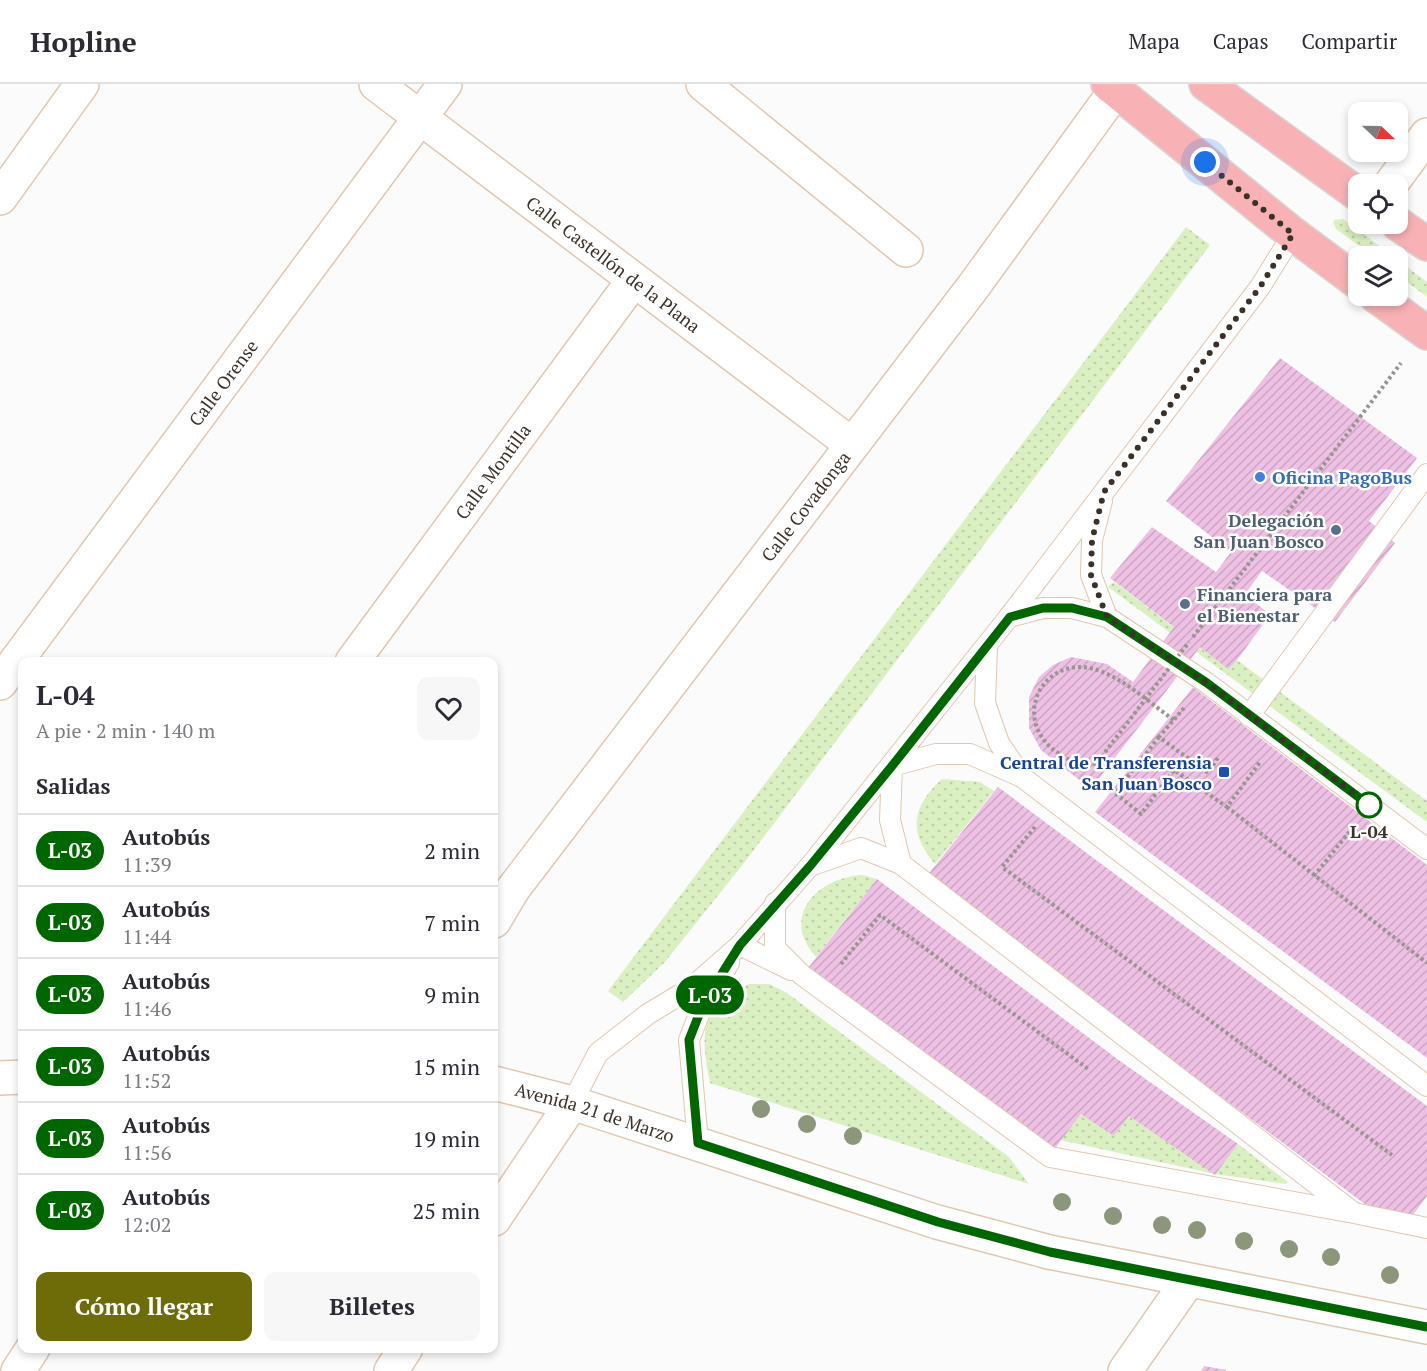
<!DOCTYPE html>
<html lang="es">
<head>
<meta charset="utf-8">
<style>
  body { margin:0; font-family:"PT Serif",serif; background:#f7f7f7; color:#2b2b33; height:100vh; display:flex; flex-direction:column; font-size:22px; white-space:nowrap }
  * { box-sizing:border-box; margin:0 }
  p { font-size:20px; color:#7c7c81 }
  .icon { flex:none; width:33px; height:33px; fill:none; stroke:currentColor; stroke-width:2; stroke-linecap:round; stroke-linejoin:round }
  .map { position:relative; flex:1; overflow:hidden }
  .drawer { position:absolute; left:18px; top:573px; width:480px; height:696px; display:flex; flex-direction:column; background:#fff; border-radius:12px; box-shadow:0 3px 9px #0003 }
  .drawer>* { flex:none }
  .badge { padding:0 12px; border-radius:20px; font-size:21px; line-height:39px }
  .needle { width:39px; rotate:112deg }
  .fabs { position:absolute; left:1348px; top:18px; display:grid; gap:12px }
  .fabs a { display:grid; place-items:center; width:60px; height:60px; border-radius:12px; background:#fff; box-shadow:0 3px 9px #0003; font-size:30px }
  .you { position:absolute; width:30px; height:30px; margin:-15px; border:4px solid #fff; border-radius:50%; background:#1a73e8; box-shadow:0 0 0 9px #1a73e833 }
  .map>.badge { position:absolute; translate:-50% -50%; box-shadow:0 0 0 3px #fff }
  h2 { padding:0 18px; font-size:22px; line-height:54px }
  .round { display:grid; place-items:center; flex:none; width:63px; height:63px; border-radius:12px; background:#f7f7f7 }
  .summary { display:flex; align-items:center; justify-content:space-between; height:102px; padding:0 18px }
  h1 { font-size:28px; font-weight:800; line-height:45px }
  .button { display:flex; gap:12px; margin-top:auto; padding:12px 18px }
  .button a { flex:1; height:69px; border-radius:12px; background:#6e6c09; color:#fff; font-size:24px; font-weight:800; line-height:69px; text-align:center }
  .button a+a { background:#f7f7f7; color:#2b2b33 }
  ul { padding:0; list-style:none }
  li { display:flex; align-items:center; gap:18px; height:72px; padding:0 18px; border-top:2px solid #e1e1e2 }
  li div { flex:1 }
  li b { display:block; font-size:22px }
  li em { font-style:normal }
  li .badge { min-width:66px; font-weight:700; text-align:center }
  header { display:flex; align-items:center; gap:36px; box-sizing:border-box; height:84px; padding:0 30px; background:#fff; border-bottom:2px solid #e1e1e2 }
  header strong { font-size:28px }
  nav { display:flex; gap:33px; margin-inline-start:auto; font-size:21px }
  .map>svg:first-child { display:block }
  .grass { fill:url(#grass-dots) }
  .building { fill:url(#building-hatch) }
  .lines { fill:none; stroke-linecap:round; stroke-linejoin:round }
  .service-casing { stroke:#e1c7b0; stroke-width:22 }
  .minor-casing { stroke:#e1c7b0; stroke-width:36 }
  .tertiary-casing { stroke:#e1c7b0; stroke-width:36 }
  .primary-casing { stroke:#d8d6d4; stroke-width:36 }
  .path { stroke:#999490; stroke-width:4; stroke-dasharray:3 3; stroke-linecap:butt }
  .service { stroke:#fff; stroke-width:20 }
  .minor { stroke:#fff; stroke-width:33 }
  .tertiary { stroke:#fff; stroke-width:33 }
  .primary { stroke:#f8b2b6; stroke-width:33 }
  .path-bridge { stroke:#999490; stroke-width:4; stroke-dasharray:3 3; stroke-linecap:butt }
  .tree { fill:#8b967a }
  .line-casing { stroke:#fff; stroke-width:14 }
  .line { stroke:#060; stroke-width:9 }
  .walk { stroke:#3b3128; stroke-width:6; stroke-dasharray:0 10.8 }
  .shop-dot { fill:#3f7fe0; stroke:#fff; stroke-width:2 }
  .service-dot { fill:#5c6f8a; stroke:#fff; stroke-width:2 }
  .transit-dot { fill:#1a4fb4; stroke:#fff; stroke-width:2 }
  .stop-dot { fill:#fff; stroke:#060; stroke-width:3 }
  .labels { text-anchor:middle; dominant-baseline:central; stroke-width:5; stroke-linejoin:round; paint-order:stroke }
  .street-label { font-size:18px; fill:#3b3128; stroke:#fff }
  .shop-label { font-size:18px; font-weight:bold; fill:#366cbe; stroke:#fff; text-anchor:start }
  .service-label { font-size:18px; font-weight:bold; fill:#4e5e75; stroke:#fff; text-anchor:end }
  .transit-label { font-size:18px; font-weight:bold; fill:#164399; stroke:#fff; text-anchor:end }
  .stop-label { font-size:18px; font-weight:bold; fill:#3b3128; stroke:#fff }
</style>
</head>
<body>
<header>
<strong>Hopline</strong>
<nav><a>Mapa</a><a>Capas</a><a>Compartir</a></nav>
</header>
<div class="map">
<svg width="1427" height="1287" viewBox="0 0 1427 1287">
  <defs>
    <pattern id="grass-dots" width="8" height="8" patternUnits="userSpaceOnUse" patternTransform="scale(1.5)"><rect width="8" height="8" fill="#dbf0c2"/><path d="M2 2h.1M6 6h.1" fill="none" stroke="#bdcea7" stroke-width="1.8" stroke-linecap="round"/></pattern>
    <pattern id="building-hatch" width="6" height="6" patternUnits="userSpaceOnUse" patternTransform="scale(1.5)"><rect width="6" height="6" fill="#edc0e4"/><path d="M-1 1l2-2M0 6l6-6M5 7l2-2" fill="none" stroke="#cca5c4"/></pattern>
  </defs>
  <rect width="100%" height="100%" fill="#fbfbfb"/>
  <g class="grass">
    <polygon points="1343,135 1393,172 1373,172 1336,145 1333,138 1335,136"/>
    <polygon points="1186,143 1210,161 744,779 665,878 623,918 608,907"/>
    <polygon points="1398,176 1427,198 1427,213 1398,191"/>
    <polygon points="1114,498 1228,584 1237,576 1427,717 1427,738 1108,503"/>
    <path d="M942,695l38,3 14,9 -59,73c-27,-31 -24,-57 7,-85z"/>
    <path d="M863,791l14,4 -61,78c-37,-41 2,-80 47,-82z"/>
    <path d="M749,900h20l18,9 222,164 20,27 -319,-101c-10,-47 -11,-78 39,-99z"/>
    <polygon points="1081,1030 1129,1032 1215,1090 1238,1060 1288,1098 1286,1100 1215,1090 1060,1056"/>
  </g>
  <g class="building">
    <polygon points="1280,274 1417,374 1369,437 1395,459 1335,538 1262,487 1245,510 1270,531 1237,576 1228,585 1200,563 1091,705 1041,666 1029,644 1029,613 1039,593 1053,581 1071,573 1107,580 1133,598 1174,543 1110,494 1152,443 1216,488 1231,468 1166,417"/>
    <polygon points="1193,603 1427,781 1427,974 1095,728"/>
    <polygon points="998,703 1427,1022 1427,1112 1401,1147 926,793"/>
    <polygon points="877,795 1120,977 1238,1060 1215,1091 1129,1032 1114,1052 1081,1030 1053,1067 805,888"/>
    <polygon points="1204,1282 1226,1286 1226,1287 1201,1287"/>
  </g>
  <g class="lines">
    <defs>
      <g id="service">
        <polyline points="1102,417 1092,456 1091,491 1107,533"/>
        <polyline points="1009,533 1043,524 1072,524 1107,533 1207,599 1427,765"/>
        <polyline points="987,562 985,619 999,659 1022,693"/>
        <polyline points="1249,632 1427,390"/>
        <polyline points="901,780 890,736 892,682 936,670 970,670 1022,693 1427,1002"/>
        <polyline points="810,782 861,764 901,780 1354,1129 1427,1144"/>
        <polyline points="775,819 775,864 802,891 1050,1073 1348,1128"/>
        <polyline points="740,861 791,886"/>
        <polyline points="572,1019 598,969 648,930 691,904 740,861 810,782 1009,533 1260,203 1293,150"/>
        <polyline points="698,1059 689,956 700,928 729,879"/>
      </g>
      <g id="minor">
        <path id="s1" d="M376,0l475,360"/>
        <polyline points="703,0 906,166"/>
        <polyline points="1391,100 1427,51"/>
        <polyline points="0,114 82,0"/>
        <path id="s2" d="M352,578l281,-381"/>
        <path id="s3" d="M0,599l445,-599"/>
        <path id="s4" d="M494,837l19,-32 460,-602 143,-197"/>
        <polyline points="494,1135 572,1019"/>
        <polyline points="18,1287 33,1264"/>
        <polyline points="391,1287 406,1264"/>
        <polyline points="1125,1287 1188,1197"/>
      </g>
      <g id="tertiary">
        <polyline points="0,994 22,993"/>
        <path id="s5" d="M494,999l78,20 365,119 112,30 378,75"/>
      </g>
      <g id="primary">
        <polyline points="1108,0 1293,150 1359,199"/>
        <polyline points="1206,0 1359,111"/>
        <polyline points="1398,140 1427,160"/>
        <polyline points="1376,212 1427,249"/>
      </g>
    </defs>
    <use href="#service" class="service-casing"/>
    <use href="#minor" class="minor-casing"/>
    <use href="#tertiary" class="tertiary-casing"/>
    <use href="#primary" class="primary-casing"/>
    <g class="path">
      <polyline points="1193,553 1401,279"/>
      <polyline points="1184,624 1159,653 1208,689 1219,672"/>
      <polyline points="1159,653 1115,709 1141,730 1174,686 1227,723 1260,678"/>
      <path d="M1075,678c-75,-30 -35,-114 25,-91 27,10 51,33 74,49"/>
      <polyline points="1227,723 1427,879"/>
      <polyline points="1035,743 1002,783 1392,1071"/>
      <polyline points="1314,792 1349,748"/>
      <polyline points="841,880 880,831 1088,985"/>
    </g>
    <use href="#service" class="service"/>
    <use href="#minor" class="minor"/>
    <use href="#tertiary" class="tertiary"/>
    <use href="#primary" class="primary"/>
    <polyline class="path-bridge" points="1075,678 1096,680 1189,558"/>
  </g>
  <g class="tree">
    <circle cx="761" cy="1025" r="9"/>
    <circle cx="807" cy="1040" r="9"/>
    <circle cx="853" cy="1052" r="9"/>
    <circle cx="1062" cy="1118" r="9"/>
    <circle cx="1113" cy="1132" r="9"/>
    <circle cx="1162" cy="1141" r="9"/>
    <circle cx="1197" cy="1146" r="9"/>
    <circle cx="1244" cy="1157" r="9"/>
    <circle cx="1289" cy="1165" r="9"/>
    <circle cx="1331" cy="1173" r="9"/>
    <circle cx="1390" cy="1191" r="9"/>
  </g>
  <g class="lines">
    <defs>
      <polyline id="line" points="1369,721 1207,599 1107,533 1072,524 1043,524 1010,533 892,682 810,782 740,861 723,888 700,928 689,956 698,1059 938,1138 1050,1168 1427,1243"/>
    </defs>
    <use href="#line" class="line-casing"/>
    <use href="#line" class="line"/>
    <polyline class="walk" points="1205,78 1293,150 1260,203 1104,408 1092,456 1091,491 1107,533 1207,599 1369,721"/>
  </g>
  <circle class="shop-dot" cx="1260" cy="393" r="6"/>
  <g class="service-dot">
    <circle cx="1336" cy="446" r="6"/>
    <circle cx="1185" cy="520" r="6"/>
  </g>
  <rect class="transit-dot" x="1218" y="682" width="12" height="12" rx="3"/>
  <circle class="stop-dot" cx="1369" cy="721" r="12"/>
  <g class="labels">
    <g class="street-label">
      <text stroke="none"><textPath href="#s1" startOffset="298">Calle Castellón de la Plana</textPath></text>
      <text stroke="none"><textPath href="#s3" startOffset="374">Calle Orense</textPath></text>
      <text stroke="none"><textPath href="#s2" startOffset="237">Calle Montilla</textPath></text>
      <text stroke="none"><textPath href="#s4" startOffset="519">Calle Covadonga</textPath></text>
      <text stroke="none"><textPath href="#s5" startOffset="105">Avenida 21 de Marzo</textPath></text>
    </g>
    <g class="shop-label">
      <text x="1272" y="393">Oficina PagoBus</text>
    </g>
    <g class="service-label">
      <text x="1324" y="436">Delegación<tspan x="1324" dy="21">San Juan Bosco</tspan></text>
      <text x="1197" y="510" text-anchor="start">Financiera para<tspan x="1197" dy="21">el Bienestar</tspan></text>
    </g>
    <g class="transit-label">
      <text x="1212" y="678">Central de Transferensia<tspan x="1212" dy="21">San Juan Bosco</tspan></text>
    </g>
    <g class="stop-label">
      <text x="1369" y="747">L-04</text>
    </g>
  </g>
</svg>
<div class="fabs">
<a><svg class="needle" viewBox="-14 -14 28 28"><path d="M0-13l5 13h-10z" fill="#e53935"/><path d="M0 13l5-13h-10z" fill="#7c7c81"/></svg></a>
<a><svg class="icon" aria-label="locate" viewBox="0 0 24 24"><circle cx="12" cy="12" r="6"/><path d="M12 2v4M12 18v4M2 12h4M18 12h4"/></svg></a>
<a><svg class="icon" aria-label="layers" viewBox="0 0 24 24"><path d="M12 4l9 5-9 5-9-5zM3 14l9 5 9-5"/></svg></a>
</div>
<div class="you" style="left:1205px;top:78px"></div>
<b class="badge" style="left:710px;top:911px;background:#060;color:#fff">L-03</b>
<section class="drawer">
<div class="summary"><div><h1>L-04</h1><p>A pie · 2 min · 140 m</p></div><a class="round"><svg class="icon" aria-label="heart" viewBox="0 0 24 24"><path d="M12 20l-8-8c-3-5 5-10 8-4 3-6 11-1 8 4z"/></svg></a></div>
<h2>Salidas</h2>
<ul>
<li><span class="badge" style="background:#060;color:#fff">L-03</span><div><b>Autobús</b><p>11:39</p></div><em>2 min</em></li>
<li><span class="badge" style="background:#060;color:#fff">L-03</span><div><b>Autobús</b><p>11:44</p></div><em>7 min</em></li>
<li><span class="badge" style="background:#060;color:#fff">L-03</span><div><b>Autobús</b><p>11:46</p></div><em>9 min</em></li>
<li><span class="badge" style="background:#060;color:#fff">L-03</span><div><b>Autobús</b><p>11:52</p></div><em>15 min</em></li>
<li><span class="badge" style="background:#060;color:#fff">L-03</span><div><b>Autobús</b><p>11:56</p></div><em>19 min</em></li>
<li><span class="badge" style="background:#060;color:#fff">L-03</span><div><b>Autobús</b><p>12:02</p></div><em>25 min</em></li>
</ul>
<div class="button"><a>Cómo llegar</a><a>Billetes</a></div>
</section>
</div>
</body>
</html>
